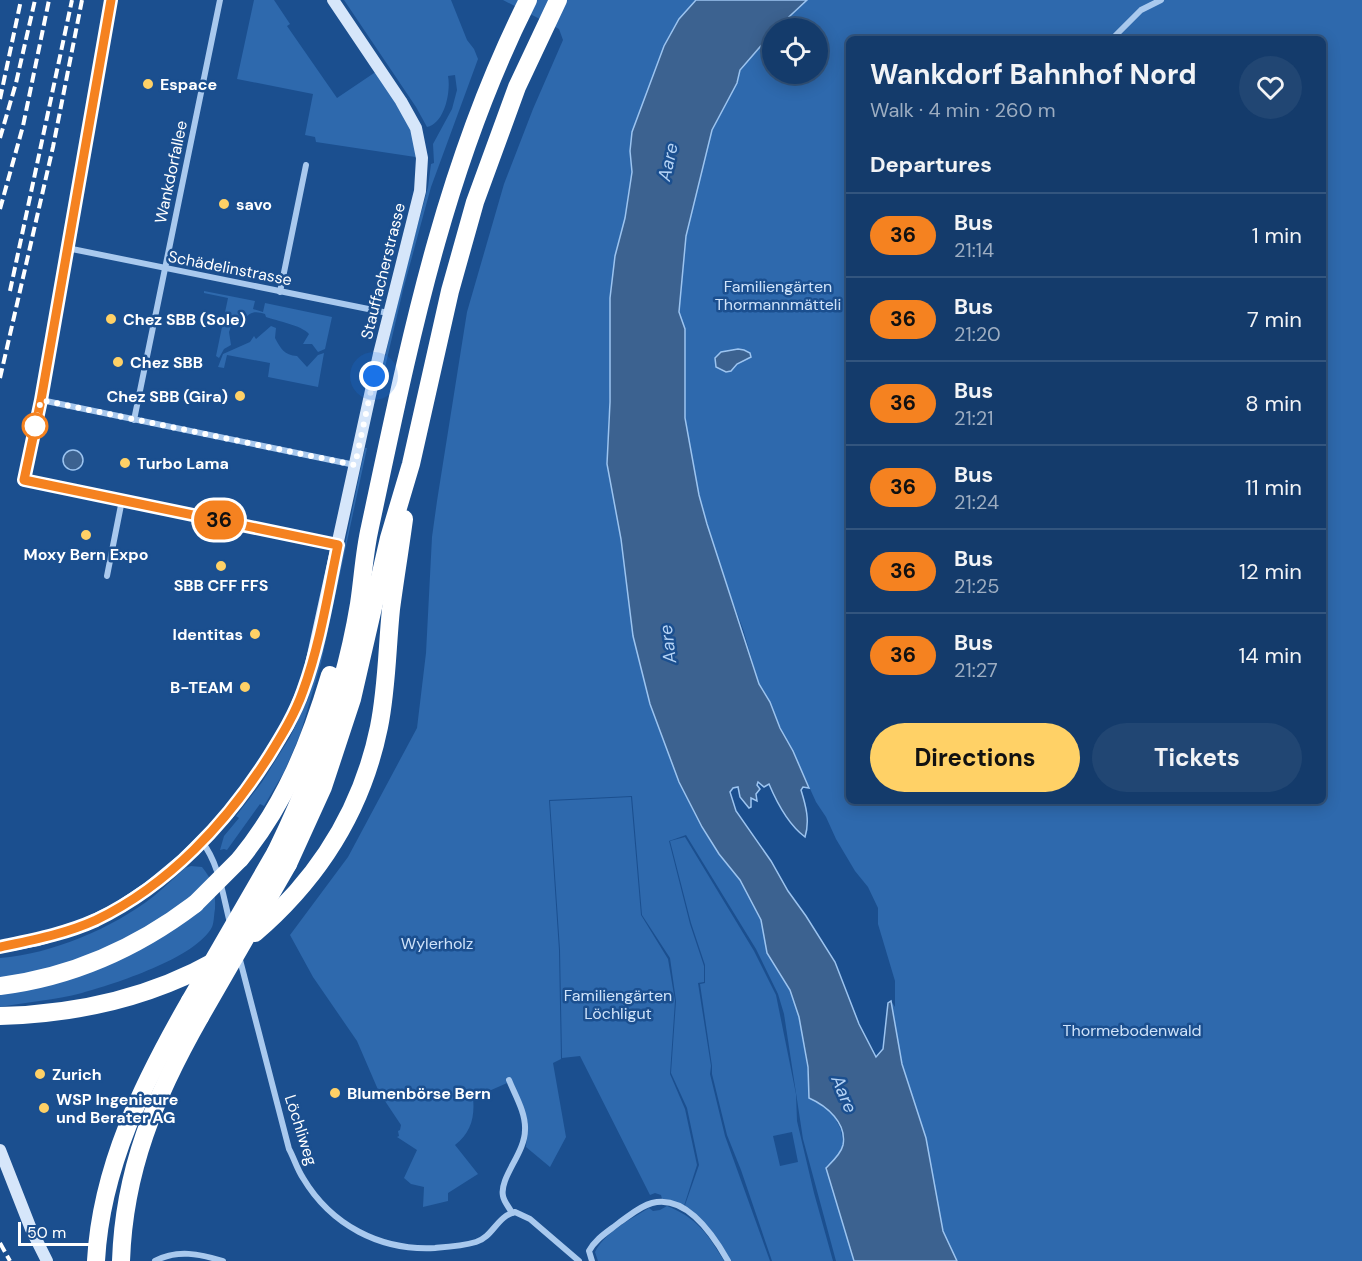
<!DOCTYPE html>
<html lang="en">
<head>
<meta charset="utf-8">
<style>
  body { margin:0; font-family:"DM Sans",sans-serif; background:#214673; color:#f1f3f6; height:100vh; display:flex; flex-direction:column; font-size:22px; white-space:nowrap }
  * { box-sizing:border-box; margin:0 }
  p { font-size:20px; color:#9dadc1 }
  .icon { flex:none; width:33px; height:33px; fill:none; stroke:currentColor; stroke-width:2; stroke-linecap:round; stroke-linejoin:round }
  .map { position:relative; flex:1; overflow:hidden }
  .sheet { position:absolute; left:846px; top:36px; width:480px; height:768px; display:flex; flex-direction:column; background:#143b6b; border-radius:9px; box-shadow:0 3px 15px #0003,0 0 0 2px #33557e }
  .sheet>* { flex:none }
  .badge { padding:0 12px; border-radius:20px; font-size:21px; line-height:39px }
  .fabs { position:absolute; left:762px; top:18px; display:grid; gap:12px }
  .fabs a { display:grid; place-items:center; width:66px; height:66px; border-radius:50%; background:#143b6b; box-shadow:0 3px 15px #0003,0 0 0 2px #33557e; font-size:30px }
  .scale { position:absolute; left:18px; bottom:15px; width:86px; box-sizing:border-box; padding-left:6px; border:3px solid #fff; border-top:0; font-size:16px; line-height:21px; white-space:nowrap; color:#fff; -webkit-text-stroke:4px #1b4f8f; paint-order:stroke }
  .you { position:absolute; width:30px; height:30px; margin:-15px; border:4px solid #fff; border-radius:50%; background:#1a73e8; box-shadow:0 0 0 9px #1a73e833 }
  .map>.badge { position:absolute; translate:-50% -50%; box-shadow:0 0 0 3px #fff }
  h2 { padding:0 24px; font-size:22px; line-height:54px }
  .round { display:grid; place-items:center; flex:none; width:63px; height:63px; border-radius:32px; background:#214673 }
  .overview { display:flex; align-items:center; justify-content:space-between; height:102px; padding:0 24px }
  h1 { font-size:28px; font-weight:700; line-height:45px }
  .primary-button { display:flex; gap:12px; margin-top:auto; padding:12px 24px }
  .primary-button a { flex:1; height:69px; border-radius:36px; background:#ffd166; color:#111; font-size:24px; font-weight:700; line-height:69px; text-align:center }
  .primary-button a+a { background:#214673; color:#f1f3f6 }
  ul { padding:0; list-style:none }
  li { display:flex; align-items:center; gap:18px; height:84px; padding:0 24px; border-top:2px solid #33557e }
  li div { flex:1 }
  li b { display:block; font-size:22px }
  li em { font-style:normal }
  li .badge { min-width:66px; font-weight:700; text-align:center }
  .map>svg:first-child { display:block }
  .green { fill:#2e69ad; fill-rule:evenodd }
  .water { fill:#3c6290; stroke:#9cc4f0; stroke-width:1.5 }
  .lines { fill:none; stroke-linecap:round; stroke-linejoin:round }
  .street { stroke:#a9c9ee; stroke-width:6 }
  .secondary { stroke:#d6e6fa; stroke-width:12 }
  .highway { stroke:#fff; stroke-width:18 }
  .rail { stroke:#fff; stroke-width:4; stroke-dasharray:10 4.5; stroke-linecap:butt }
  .highway-bridge { stroke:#fff; stroke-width:18 }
  .line-casing { stroke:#fff; stroke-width:14 }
  .line { stroke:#f58220; stroke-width:9 }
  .walk { stroke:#fff; stroke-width:6; stroke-dasharray:0 10.8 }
  .poi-dot { fill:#ffd166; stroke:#1b4f8f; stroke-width:2 }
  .stop-dot { fill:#fff; stroke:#f58220; stroke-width:3 }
  .labels { text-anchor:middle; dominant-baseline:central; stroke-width:5; stroke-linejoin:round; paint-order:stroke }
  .poi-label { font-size:16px; font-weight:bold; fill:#fff; stroke:#1b4f8f; text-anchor:start }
  .street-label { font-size:16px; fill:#fff; stroke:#1b4f8f }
  .park-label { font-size:16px; fill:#cfe3fa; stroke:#1b4f8f }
  .water-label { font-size:18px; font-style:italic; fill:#b5d3f5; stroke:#1b4f8f }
</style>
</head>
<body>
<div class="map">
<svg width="1362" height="1261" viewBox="0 0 1362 1261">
  <rect width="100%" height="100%" fill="#1b4f8f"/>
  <g class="green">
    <polygon points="254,0 274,0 290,24 287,26 337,98 380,69 401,101 422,158 316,142 315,137 305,135 313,94 237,79"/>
    <path d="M344,0h107l16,40 7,9 4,10 -47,128 -28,103 -23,99 -2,-1 22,-98 28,-103 3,-23 3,-1 -1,-19 19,-35 5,-19 -2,-15 -7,1c3,15 -3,47 -21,51l-11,-20z"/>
    <path d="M503,0h193l-17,19 -15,27 -34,105 2,21 -7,46 -10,38 -8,208 14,75 12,97 17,68 29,78 61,98 21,40 6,33 23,37 9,27 10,61 8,24 16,12 8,16 2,15 -5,10 -2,44 18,62h-18l-33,-122 -19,-125 -6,-20 -22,-45 -70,-114 -17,6 21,83 14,42v16l-6,1 13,83 -1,8 15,62 45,125h-41l-11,-19 -34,-34 15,-43 -12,-57 -16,-35 5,-72 -6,-43 -28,-43 -10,-119 -83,4 10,150 2,109 -8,4 13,74 -16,30 -24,-20 2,-24 -16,-42 -39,17c2,19 -2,35 -18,47l23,29 -30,19v8l-25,6 1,-20 -13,-3 -7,-6 13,-28 -20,-13 2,-1 -1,-5 2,-1 1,-5 -22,-33 -22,-51 -44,-64 -23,-42 58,-78 69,-129 9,-75 6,-116 5,-36 30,-189 37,-128 29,-75 30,-69 -4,-11z"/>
    <path d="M807,0h555v1261h-405l-14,-29 -17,-94 -24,-74 -11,-63 4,6v-26l-17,-57v-16l-10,-21 -13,-16 -19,-32 -10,-22 -10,-15 -23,-51 -13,-23 -10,-26 -11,-18 -16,-55 -25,-67 -19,-67 -14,-77v-89l-6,-17 7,-76 26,-106 25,-47 3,-13 32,-37v41h46v-46h-41zM849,39h474v762h-474z"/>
    <path d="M204,291l51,10 -2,8 10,3 2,-9 67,14 -7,32 -7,3 -6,-8h-9l6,-10c-8,-9 -32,-13 -43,-17l-1,-3c-9,-3 -15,-3 -21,6l-11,1 -4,11 2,13 -7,4 -5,9 -3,-2 12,-58 -24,-5z"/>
    <path d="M271,326l5,2 -1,10c6,11 9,17 22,18l10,11 11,-12 6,-2 -6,34 -50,-10 2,-14 -43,-8 -3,13 -6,-1 5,-13 27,-12 4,-6 2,3z"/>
    <polygon points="365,448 367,448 321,663 300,735 284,772 264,806 260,804 227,850 224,849 220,850 224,836 239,818 236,816 262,782 290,737 308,699 336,588"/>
    <polygon points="631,797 641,915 668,959 675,1001 670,1074 685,1109 697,1165 684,1206 662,1199 661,1195 655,1193 650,1195 580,1056 562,1058 560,950 550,801"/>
    <path d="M685,837l69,114 22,44 20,99 1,27 17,72 19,68h-61l-31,-91 -14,-35 -15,-61v-8l-12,-82 5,-1v-18l-14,-42 -21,-82zM792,1132l6,30 -18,4 -7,-30z"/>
    <path d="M191,866l11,1c11,13 14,26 13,42 -1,5 -1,14 -3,18 -16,31 -98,57 -130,66 -27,7 -55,9 -82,14v-49c52,-4 113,-30 154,-62 11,-9 21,-19 31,-28z"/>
    <path d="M667,1206c30,12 41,28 57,55h-126l-3,-9c10,-20 36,-33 54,-44l4,3 7,-1z"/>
  </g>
  <g class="water">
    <path d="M696,0h111l-30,28h-5v5l-32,37 -3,13 -25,47 -26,106 -7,76 6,17v89l14,77 8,29 52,160 11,18 10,26 13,23 16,37 -6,-1 -2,3c5,16 9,31 4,47 -16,-12 -28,-34 -36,-53l-5,3 -6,-5 -1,3 3,4 -4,5 1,7 -6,-3v9l-2,1 -9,-11 -2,-10 -5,1 -3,4 6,19 35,50 17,30 18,25 29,46 24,62 17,33 7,-8 5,-46 3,-2 11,63 24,74 17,93 14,30h-103l-28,-93c6,-6 15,-14 17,-23 4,-22 -16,-39 -34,-47l-1,-31 -9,-50 -9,-27 -23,-37 -6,-33 -21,-40 -21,-26 -17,-27 -23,-45 -29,-78 -17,-68 -12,-97 -14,-75 3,-62v-104l5,-42 10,-38 7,-46 -2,-21 2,-19 32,-86 15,-27z"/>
    <polygon points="738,349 744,350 750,353 751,357 737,364 731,371 726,372 716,367 715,358 721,352"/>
    <circle cx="73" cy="460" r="10"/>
  </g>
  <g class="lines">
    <g class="street">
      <polyline points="111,0 41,400 24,480 338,545"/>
      <polyline points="1112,39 1141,10 1161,0"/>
      <polyline points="67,248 388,313"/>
      <polyline points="280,292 306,165"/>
      <polyline points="41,400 355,465"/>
      <polyline points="134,420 220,0"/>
      <polyline points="107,576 122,500"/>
      <path d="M202,842c17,21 21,54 28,81"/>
      <path d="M239,956l50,193c5,9 8,20 14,29 28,47 77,73 132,70 13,-1 28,-2 41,-6 17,-5 21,-26 39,-30l15,7 49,42"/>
      <path d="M509,1080c6,15 17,33 16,50 0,23 -26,48 -22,66 1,6 6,11 9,17"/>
      <path d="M155,1261c22,-12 45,-7 68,0"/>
      <path d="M592,1261l-3,-10c7,-13 20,-20 31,-29 9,-6 20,-16 32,-19 35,-9 62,33 76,58"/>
    </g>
    <g class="secondary">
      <polyline points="0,947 38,940 84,925 115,910 148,888 183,859 228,814 257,774 288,726 308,678 379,354 420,191 422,158 416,128 401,101 333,0"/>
      <polyline points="0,1150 31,1229 47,1261"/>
    </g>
    <g class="highway">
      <path d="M276,852c38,-78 69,-163 83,-248 4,-26 5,-51 11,-77 39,-182 73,-358 158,-527"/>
      <path d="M240,859c45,-55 70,-117 90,-184"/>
      <polyline points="288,864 323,787 352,699 389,538 411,464 450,291 475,202 517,87 558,0"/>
      <path d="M255,933c64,-55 107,-123 124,-206 8,-39 8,-79 12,-118 4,-30 9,-60 13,-90"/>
      <path d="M0,986c72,-9 137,-38 195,-82"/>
      <path d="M0,1016c76,-2 150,-18 217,-56"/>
      <path d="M96,1261c5,-94 48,-180 94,-260"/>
      <path d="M121,1261c3,-91 34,-165 79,-244"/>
    </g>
    <g class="rail">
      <polyline points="0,99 21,0"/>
      <polyline points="0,138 16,83 35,0"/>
      <polyline points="0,209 23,126 49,0"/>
      <polyline points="10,291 72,0"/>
      <polyline points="0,378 53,147 82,0"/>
      <polyline points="0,1243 10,1261"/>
    </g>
    <g class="highway-bridge">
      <polyline points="195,904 240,859"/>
      <polyline points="190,1001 276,852"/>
      <polyline points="200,1017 288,864"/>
    </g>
  </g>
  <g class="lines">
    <defs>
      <path id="line" d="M0,947c33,-7 65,-13 96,-27 73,-35 131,-98 173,-164 13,-21 26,-42 34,-65 17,-46 25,-98 35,-146l-314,-65 17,-80 70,-400"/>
    </defs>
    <use href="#line" class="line-casing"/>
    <use href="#line" class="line"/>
    <polyline class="walk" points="35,426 41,400 355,465 374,376"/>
  </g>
  <g class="poi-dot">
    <circle cx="148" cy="84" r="6"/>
    <circle cx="224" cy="204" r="6"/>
    <circle cx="111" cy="319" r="6"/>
    <circle cx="118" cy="362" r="6"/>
    <circle cx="240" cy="396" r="6"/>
    <circle cx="125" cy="463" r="6"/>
    <circle cx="86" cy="535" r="6"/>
    <circle cx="221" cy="566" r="6"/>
    <circle cx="255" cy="634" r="6"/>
    <circle cx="245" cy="687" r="6"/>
    <circle cx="40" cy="1074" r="6"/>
    <circle cx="335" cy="1093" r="6"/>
    <circle cx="44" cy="1108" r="6"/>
  </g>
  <circle class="stop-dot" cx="35" cy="426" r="12"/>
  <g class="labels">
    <g class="poi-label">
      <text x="160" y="84">Espace</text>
      <text x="236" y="204">savo</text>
      <text x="123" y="319">Chez SBB (Sole)</text>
      <text x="130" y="362">Chez SBB</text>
      <text x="228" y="396" text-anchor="end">Chez SBB (Gira)</text>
      <text x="137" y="463">Turbo Lama</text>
      <text x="86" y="554" text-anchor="middle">Moxy Bern Expo</text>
      <text x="221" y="585" text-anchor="middle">SBB CFF FFS</text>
      <text x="243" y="634" text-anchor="end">Identitas</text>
      <text x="233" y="687" text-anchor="end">B-TEAM</text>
      <text x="52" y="1074">Zurich</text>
      <text x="347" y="1093">Blumenbörse Bern</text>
      <text x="56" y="1099">WSP Ingenieure<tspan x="56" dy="18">und Berater AG</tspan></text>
    </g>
    <g class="street-label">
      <text transform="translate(171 172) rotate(-78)">Wankdorfallee</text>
      <text transform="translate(230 268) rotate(11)">Schädelinstrasse</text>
      <text transform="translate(383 271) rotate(-76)">Stauffacherstrasse</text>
      <text transform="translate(301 1130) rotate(72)">Löchliweg</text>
    </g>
    <g class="park-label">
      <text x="778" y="286">Familiengärten<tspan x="778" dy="18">Thormannmätteli</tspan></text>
      <text x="437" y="943">Wylerholz</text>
      <text x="618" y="995">Familiengärten<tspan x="618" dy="18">Löchligut</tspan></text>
      <text x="1132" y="1030">Thormebodenwald</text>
    </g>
    <g class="water-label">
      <text transform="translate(668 162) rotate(-78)">Aare</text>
      <text transform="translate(668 644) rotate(-97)">Aare</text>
      <text transform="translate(844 1094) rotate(67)">Aare</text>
    </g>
  </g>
</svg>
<div class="fabs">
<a><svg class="icon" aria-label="locate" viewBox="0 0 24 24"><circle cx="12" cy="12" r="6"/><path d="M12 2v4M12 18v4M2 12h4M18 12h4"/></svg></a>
</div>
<div class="scale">50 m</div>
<div class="you" style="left:374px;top:376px"></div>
<b class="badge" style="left:219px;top:520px;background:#f58220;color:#111">36</b>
<section class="sheet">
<div class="overview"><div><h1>Wankdorf Bahnhof Nord</h1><p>Walk · 4 min · 260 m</p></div><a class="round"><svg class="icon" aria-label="heart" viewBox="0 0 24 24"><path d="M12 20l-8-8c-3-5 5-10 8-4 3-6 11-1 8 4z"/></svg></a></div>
<h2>Departures</h2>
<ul>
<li><span class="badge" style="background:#f58220;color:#111">36</span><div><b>Bus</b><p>21:14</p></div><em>1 min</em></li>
<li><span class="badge" style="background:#f58220;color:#111">36</span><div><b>Bus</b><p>21:20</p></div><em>7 min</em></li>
<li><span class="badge" style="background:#f58220;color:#111">36</span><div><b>Bus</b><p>21:21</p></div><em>8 min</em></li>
<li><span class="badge" style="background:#f58220;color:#111">36</span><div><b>Bus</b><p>21:24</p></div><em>11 min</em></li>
<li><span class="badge" style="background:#f58220;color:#111">36</span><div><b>Bus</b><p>21:25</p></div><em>12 min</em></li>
<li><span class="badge" style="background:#f58220;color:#111">36</span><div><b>Bus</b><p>21:27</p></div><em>14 min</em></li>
</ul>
<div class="primary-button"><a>Directions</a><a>Tickets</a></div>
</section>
</div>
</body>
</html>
